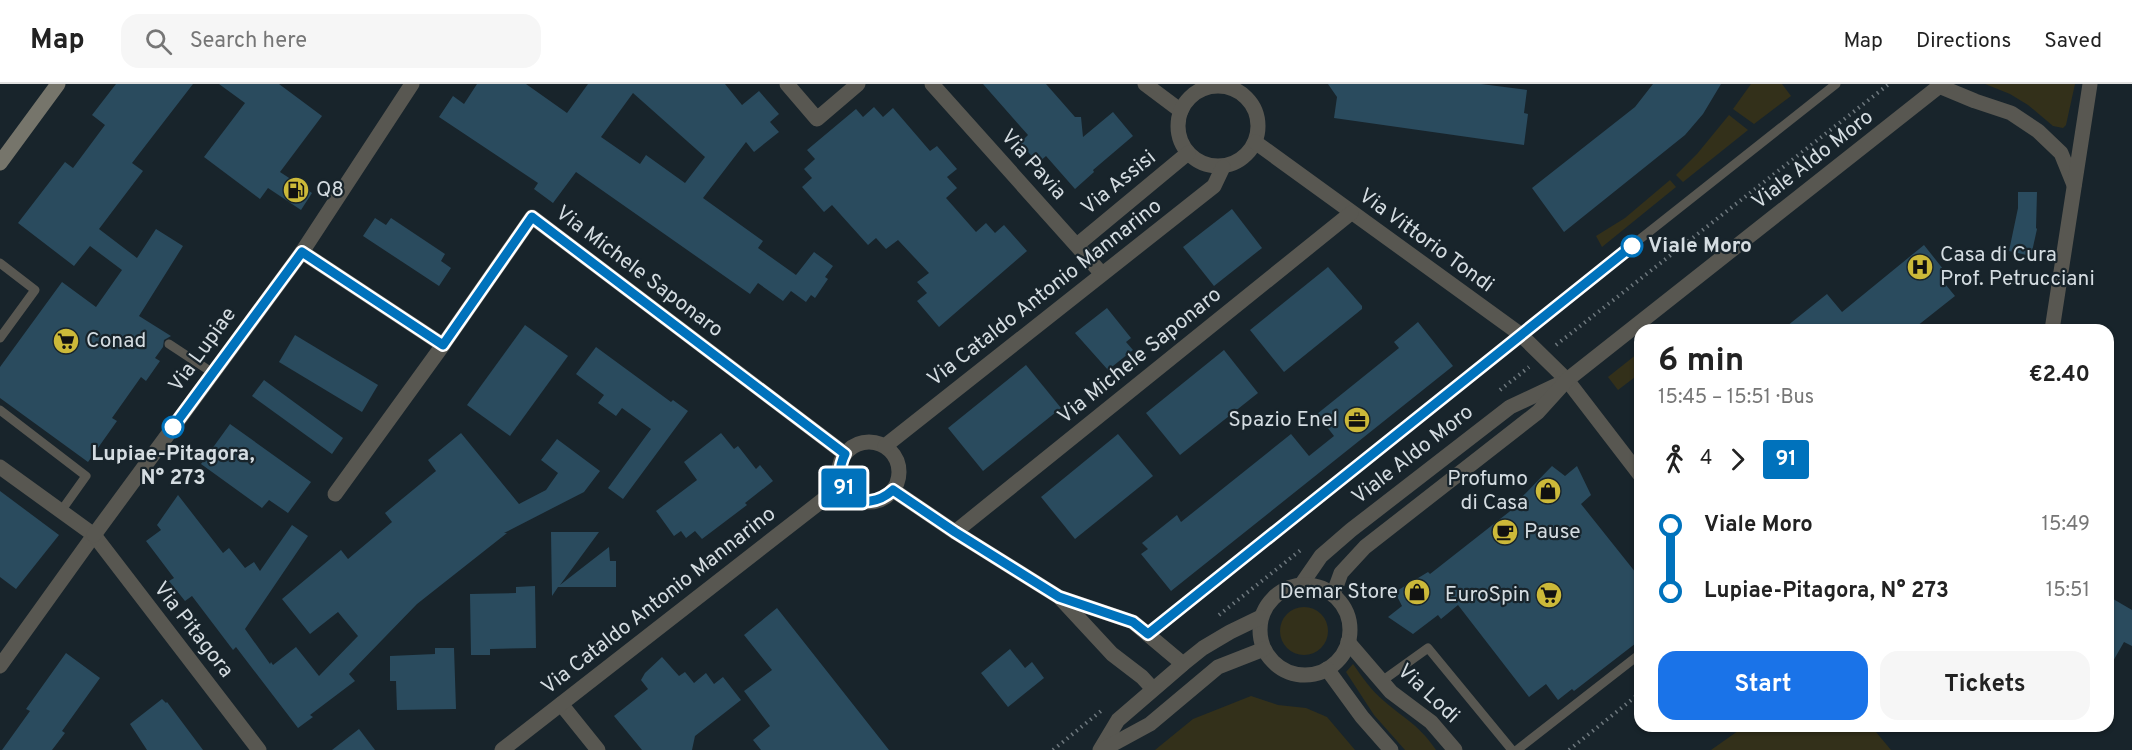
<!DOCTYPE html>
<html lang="en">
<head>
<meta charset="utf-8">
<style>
  body { margin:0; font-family:Overpass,sans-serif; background:#f6f6f6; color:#222; height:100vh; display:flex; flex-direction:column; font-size:22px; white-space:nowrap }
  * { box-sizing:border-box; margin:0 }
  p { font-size:20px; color:#767676 }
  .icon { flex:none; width:33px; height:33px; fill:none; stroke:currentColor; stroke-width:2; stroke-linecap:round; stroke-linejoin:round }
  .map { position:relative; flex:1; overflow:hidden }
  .panel { position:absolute; left:1634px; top:240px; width:480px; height:408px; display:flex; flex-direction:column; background:#fff; border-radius:18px; box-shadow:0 2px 4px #0004 }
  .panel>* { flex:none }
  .badge { padding:0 12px; border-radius:4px; font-size:21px; line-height:39px }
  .map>.badge { position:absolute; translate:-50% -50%; box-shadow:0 0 0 3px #fff }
  .legs { display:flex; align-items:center; gap:9px; height:66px; padding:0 24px; font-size:20px }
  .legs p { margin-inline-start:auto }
  .overview { display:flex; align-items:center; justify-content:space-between; height:102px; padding:0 24px }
  h1 { font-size:33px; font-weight:700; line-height:45px }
  .primary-button { display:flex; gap:12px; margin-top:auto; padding:12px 24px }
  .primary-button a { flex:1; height:69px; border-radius:18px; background:#1a73e8; color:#fff; font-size:24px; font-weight:700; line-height:69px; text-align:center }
  .primary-button a+a { background:#f6f6f6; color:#222 }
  ul { padding:0 24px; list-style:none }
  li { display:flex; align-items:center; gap:21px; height:66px; font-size:22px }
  li i { display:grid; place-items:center; width:9px; height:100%; margin:0 8px; background:currentColor }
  li i::after { content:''; width:15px; height:15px; margin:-8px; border:4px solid; border-radius:50%; background:#fff }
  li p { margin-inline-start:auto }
  li:first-child i { background:linear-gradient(#0000 50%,currentColor 0) }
  li:last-child i { background:linear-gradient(currentColor 50%,#0000 0) }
  header { display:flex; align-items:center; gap:36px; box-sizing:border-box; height:84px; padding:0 30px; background:#fff; border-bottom:2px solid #e0e0e0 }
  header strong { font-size:28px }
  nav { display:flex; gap:33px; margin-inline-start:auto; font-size:21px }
  .search { width:420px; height:54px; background:#f6f6f6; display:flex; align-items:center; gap:15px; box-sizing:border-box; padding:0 21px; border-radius:18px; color:#767676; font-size:22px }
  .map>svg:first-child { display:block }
  .green { fill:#33301a }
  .building { fill:#2a4b5e; fill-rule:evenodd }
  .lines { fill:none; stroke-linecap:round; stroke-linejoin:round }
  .path { stroke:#6e787e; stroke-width:4; stroke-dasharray:1.5 4.5; stroke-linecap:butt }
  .service { stroke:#585751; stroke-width:9 }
  .minor { stroke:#585751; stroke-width:15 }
  .tertiary { stroke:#585751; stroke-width:15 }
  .secondary { stroke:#76756b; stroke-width:15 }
  .line-1-casing { stroke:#fff; stroke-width:14 }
  .line-1 { stroke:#0072bc; stroke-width:9 }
  .stop-1-dot { fill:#fff; stroke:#0072bc; stroke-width:3 }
  .labels { text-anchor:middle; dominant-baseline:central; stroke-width:4.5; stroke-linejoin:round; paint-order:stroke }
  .street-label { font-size:21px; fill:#d4dce1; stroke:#18242b }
  .poi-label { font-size:21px; fill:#d4dce1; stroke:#18242b; text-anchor:start }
  .stop-label { font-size:21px; font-weight:bold; fill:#d4dce1; stroke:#18242b; text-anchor:start }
</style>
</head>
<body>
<header>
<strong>Map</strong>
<div class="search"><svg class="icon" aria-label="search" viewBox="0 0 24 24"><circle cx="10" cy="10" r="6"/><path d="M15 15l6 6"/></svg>Search here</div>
<nav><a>Map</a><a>Directions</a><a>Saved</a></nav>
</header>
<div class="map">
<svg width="2132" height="666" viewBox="0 0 2132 666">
  <rect width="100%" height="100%" fill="#18242b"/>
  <g class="green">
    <polygon points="1751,0 1782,0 1791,12 1754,40 1733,25"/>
    <polygon points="1985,0 2075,0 2066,41 2063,44 2053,42 2028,21 2010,10"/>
    <polygon points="1729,31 1748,46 1683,98 1676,91 1697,70"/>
    <polygon points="1670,96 1676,103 1602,163 1596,152 1625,134"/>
    <polygon points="1637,270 1639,272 1639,290 1618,306 1608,293"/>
    <circle cx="1304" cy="547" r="24"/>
    <path d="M1353,580c9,13 18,26 31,37 22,19 35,24 52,49h-31l-31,-35 -28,-43z"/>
    <polygon points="1251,612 1278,621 1306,624 1327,633 1355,666 1155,666 1193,635"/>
    <polygon points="1745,642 1871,642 1891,666 1711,666"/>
  </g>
  <g class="building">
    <polygon points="116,0 193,0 132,79 143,87 99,145 137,174 156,145 183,162 139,232 171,252 164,256 163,263 155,274 160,277 146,297 141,293 112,334 117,337 88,378 0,314 0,283 62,198 96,223 122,186 90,162 74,182 18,139 65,78 73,84 105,41 92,31"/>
    <polygon points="219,0 279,0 322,32 280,88 312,109 301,126 268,104 260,115 204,73 245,19"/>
    <path d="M477,0h49l41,29 21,-29h137l17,21 17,-14 20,23 -9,8 9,10 -25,20 -8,-10 -43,56 60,43 -5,7 38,27 18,-23 19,14 -8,11 3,2 -13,19 -4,-3 -5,7 -15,-11 -8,10 -25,-18 -8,11 -174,-122 -23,31 -19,-14 4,-6 -99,-66 14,-21 11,8zM633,9l72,64 -20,26 -39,-28 -6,9 -39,-27z"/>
    <polygon points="983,0 1046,0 1075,33 1081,33 1083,53 1113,28 1133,52 1093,86 1094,88 1075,105 1046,72 1038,79 1020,59 1028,51"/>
    <polygon points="1328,0 1481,0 1527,6 1524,29 1528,30 1524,61 1334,34 1337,13"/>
    <polygon points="1653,0 1721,0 1703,30 1685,51 1564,148 1532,104 1635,23"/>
    <polygon points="874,23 883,33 893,24 930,67 937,62 957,85 947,93 957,104 946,114 976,148 986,139 995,149 1004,141 1027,167 939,243 917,217 927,209 917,198 929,189 898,156 886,165 876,154 868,161 832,121 824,128 802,103 812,94 804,85 815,75 807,66 856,25 863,33"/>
    <polygon points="2018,108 2037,108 2036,144 2037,145 2031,172 2009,167 2018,124"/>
    <polygon points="1232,125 1262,164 1214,202 1183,163"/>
    <polygon points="375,134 386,141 391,134 445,170 441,177 451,184 439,202 363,152"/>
    <polygon points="1924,161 1947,190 1941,195 1955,212 1912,246 1782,246 1827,210 1842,228"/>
    <polygon points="1328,183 1362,222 1362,225 1284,288 1250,246"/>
    <polygon points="1107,224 1131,254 1126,258 1133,266 1108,286 1075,249"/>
    <polygon points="1418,238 1453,282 1171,507 1141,470 1148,465 1142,459 1177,431 1181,438 1291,350 1309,372 1334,352 1317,330 1399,264 1394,258"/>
    <polygon points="525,241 568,272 510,352 467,321"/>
    <polygon points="295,251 378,301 362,328 279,278"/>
    <polygon points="596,263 671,318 673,316 688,327 623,415 608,404 651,345 622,324 616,332 598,319 604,311 576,290"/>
    <polygon points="1224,266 1258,309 1180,371 1146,329"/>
    <polygon points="1026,281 1061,324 983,387 948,344"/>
    <polygon points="264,296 343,354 332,370 252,312"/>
    <polygon points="230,340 311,398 288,429 269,416 262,424 201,380"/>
    <polygon points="461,349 519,420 546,406 558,389 541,376 557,355 600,387 584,408 504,449 507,449 417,520 349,590 355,597 310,631 313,633 298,644 236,563 233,566 192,512 185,517 169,497 174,494 146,457 161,446 157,441 178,411 223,469 229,464 245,484 254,478 260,487 292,441 308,452 245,545 270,580 271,578 273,581 296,563 319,592 358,552 338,528 310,550 282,515 341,466 348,475 392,438 385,429 436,387 428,376"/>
    <polygon points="721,349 734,365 738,362 756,385 760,381 773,397 745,419 747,421 702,455 695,447 686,454 681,447 674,452 656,427 697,396 684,378"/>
    <polygon points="1118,350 1153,392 1075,455 1041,413"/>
    <polygon points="1552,382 1565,392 1577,382 1591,411 1581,420 1640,494 1640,556 1574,607 1572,605 1558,616 1546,600 1529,613 1458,521 1441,535 1438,531 1413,550 1388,533 1402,522 1395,508 1428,488 1430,490 1523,417 1520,415"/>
    <polygon points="0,407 59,451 16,505 0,493"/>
    <polygon points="551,448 599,448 560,501 609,463 610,477 616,477 616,503 558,503 552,512"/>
    <polygon points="535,502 536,564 490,565 490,571 471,571 470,510 516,509 516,503"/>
    <polygon points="2108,512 2132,526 2132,562 2124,558 2108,586"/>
    <polygon points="777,524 889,666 761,666 753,656 770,642 744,607 772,586 744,551"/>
    <polygon points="435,564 454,564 456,625 397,626 396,597 390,597 390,572 435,570"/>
    <polygon points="1010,565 1025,584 1032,578 1044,594 1008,623 981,589"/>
    <polygon points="66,569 100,594 62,647 65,649 52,666 2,666 30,627 26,625"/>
    <polygon points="662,573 679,592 685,588 694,599 706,589 714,600 723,593 741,616 695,652 692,666 642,666 614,632 648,605 641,596 645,589"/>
    <polygon points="162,615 166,619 167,618 203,666 147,666 130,640"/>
    <polygon points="359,645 375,666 332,666"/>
  </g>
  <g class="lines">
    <g class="path">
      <polyline points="1556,261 1889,0"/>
      <polyline points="1500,306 1529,283"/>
      <polyline points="1219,531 1302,465"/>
      <polyline points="1053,666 1101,627"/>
      <polyline points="1569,666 1640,609"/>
    </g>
    <g class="service">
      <polyline points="0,179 35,206 0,254"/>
      <polyline points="169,260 213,289"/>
      <polyline points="0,326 86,392 61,427"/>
      <polyline points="1148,550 1520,250 1836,0"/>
      <polyline points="1382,597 1428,564 1512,666"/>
      <polyline points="1517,666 1640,570"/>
    </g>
    <g class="minor">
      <polyline points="787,0 817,35 858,0"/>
      <polyline points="932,0 1102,190"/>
      <polyline points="1145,0 1181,27"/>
      <polyline points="1939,2 1975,17 2011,29 2038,47 2061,69 2074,101"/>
      <circle cx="1218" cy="42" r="40"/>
      <polyline points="1255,58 1520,250 1567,296 1640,391"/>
      <polyline points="1077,161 1188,69"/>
      <polyline points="302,168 443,261 532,133 845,370"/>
      <polyline points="2052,246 2090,0"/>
      <circle cx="869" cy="388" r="30"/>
      <polyline points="885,362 1214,102 1223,83"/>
      <polyline points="893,406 955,448 1059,513 1133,538 1183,580"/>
      <polyline points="335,410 443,261"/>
      <polyline points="955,448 1351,129"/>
      <polyline points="1301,501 1321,472 1351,446 1510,323 1559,300"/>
      <polyline points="1333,511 1341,489 1365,463 1538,328 1567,296 1942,0"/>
      <polyline points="1061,515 1112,570 1142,593 1153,605"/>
      <polyline points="0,582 94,451"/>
      <polyline points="561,620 598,666"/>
      <polyline points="502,666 842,401"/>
    </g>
    <g class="tertiary">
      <polyline points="0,383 94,451 259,666"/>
      <polyline points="94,451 302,168 412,0"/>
      <circle cx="1305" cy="546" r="45"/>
      <polyline points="1348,558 1391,608 1431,638 1455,666"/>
      <polyline points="1327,585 1362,633 1391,666"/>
      <polyline points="1100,666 1118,636 1183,580 1203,564 1230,548 1261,533"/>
      <polyline points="1102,666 1150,640 1218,583 1264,565"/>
    </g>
    <polyline class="secondary" points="0,79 58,0"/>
  </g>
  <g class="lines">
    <defs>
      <path id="line-1" d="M173,343l129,-175 141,93 89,-128 313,237c-18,37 18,63 48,36l62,42 104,65 74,25 15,12 484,-388"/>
    </defs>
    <use href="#line-1" class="line-1-casing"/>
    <use href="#line-1" class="line-1"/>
  </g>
  <defs>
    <symbol id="fuel-disc" viewBox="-11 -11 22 22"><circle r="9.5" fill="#ccb939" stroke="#18242b"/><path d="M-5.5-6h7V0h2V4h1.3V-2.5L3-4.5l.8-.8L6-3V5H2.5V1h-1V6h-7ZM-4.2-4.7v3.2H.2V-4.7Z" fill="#111"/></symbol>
    <symbol id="hospital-disc" viewBox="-11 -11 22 22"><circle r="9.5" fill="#ccb939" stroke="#18242b"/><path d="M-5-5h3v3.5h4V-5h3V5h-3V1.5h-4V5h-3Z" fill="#111"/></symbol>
    <symbol id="supermarket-disc" viewBox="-11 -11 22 22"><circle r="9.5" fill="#ccb939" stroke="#18242b"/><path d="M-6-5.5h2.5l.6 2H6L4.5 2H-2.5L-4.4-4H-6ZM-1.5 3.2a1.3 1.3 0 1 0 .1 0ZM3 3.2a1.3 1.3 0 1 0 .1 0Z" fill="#111"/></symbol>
    <symbol id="office-disc" viewBox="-11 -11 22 22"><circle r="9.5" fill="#ccb939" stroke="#18242b"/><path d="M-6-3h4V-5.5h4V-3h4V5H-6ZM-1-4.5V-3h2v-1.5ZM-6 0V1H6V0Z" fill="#111"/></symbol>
    <symbol id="shop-disc" viewBox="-11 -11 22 22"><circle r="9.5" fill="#ccb939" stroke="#18242b"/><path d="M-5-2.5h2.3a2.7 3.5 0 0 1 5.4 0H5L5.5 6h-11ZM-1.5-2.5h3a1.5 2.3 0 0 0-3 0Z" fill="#111"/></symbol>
    <symbol id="cafe-disc" viewBox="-11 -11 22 22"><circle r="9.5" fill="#ccb939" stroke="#18242b"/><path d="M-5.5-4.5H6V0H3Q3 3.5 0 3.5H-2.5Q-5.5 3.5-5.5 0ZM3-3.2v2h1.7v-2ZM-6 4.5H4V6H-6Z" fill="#111"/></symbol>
  </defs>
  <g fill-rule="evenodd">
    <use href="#fuel-disc" x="281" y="91" width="30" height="30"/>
    <use href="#hospital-disc" x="1905" y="168" width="30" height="30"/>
    <use href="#supermarket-disc" x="51" y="242" width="30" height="30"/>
    <use href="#office-disc" x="1342" y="321" width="30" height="30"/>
    <use href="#shop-disc" x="1533" y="392" width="30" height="30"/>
    <use href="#cafe-disc" x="1490" y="433" width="30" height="30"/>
    <use href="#shop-disc" x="1402" y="493" width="30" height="30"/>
    <use href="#supermarket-disc" x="1534" y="496" width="30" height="30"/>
  </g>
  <g class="stop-1-dot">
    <circle cx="1632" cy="162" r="10"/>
    <circle cx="173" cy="343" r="10"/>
  </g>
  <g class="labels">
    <g class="street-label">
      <text transform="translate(1813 76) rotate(-38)">Viale Aldo Moro</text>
      <text transform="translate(1033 81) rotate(48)">Via Pavia</text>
      <text transform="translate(1119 99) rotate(-39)">Via Assisi</text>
      <text transform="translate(1426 157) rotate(36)">Via Vittorio Tondi</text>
      <text transform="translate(639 188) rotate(37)">Via Michele Saponaro</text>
      <text transform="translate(1045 209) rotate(-38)">Via Cataldo Antonio Mannarino</text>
      <text transform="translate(203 266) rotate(-54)">Via Lupiae</text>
      <text transform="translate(1140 272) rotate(-39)">Via Michele Saponaro</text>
      <text transform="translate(1413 371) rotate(-38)">Viale Aldo Moro</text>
      <text transform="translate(659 517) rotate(-38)">Via Cataldo Antonio Mannarino</text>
      <text transform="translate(193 546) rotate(52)">Via Pitagora</text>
      <text transform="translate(1428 610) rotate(43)">Via Lodi</text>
    </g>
    <g class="poi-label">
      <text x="316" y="106">Q8</text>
      <text x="1940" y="171">Casa di Cura<tspan x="1940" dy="24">Prof. Petrucciani</tspan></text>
      <text x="86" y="257">Conad</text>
      <text x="1338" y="336" text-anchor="end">Spazio Enel</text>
      <text x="1528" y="395" text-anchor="end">Profumo<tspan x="1528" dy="24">di Casa</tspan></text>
      <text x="1524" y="448">Pause</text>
      <text x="1398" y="508" text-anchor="end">Demar Store</text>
      <text x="1530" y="511" text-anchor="end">EuroSpin</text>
    </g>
    <g class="stop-label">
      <text x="1648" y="162">Viale Moro</text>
      <text x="173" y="370" text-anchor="middle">Lupiae-Pitagora,<tspan x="173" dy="24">N° 273</tspan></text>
    </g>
  </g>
</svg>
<b class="badge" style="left:844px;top:404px;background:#0072bc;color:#fff">91</b>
<section class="panel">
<div class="overview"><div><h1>6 min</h1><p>15:45 – 15:51 · Bus</p></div><b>€2.40</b></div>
<div class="legs"><svg class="icon" aria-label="walk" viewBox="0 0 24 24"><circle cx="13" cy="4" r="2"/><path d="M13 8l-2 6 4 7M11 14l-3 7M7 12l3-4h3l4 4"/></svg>4<svg class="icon" aria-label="forward" viewBox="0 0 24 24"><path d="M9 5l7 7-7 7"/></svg><b class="badge" style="background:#0072bc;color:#fff">91</b></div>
<ul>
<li><i style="color:#0072bc"></i><b>Viale Moro</b><p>15:49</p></li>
<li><i style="color:#0072bc"></i><b>Lupiae-Pitagora, N° 273</b><p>15:51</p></li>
</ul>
<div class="primary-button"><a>Start</a><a>Tickets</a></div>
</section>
</div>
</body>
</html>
